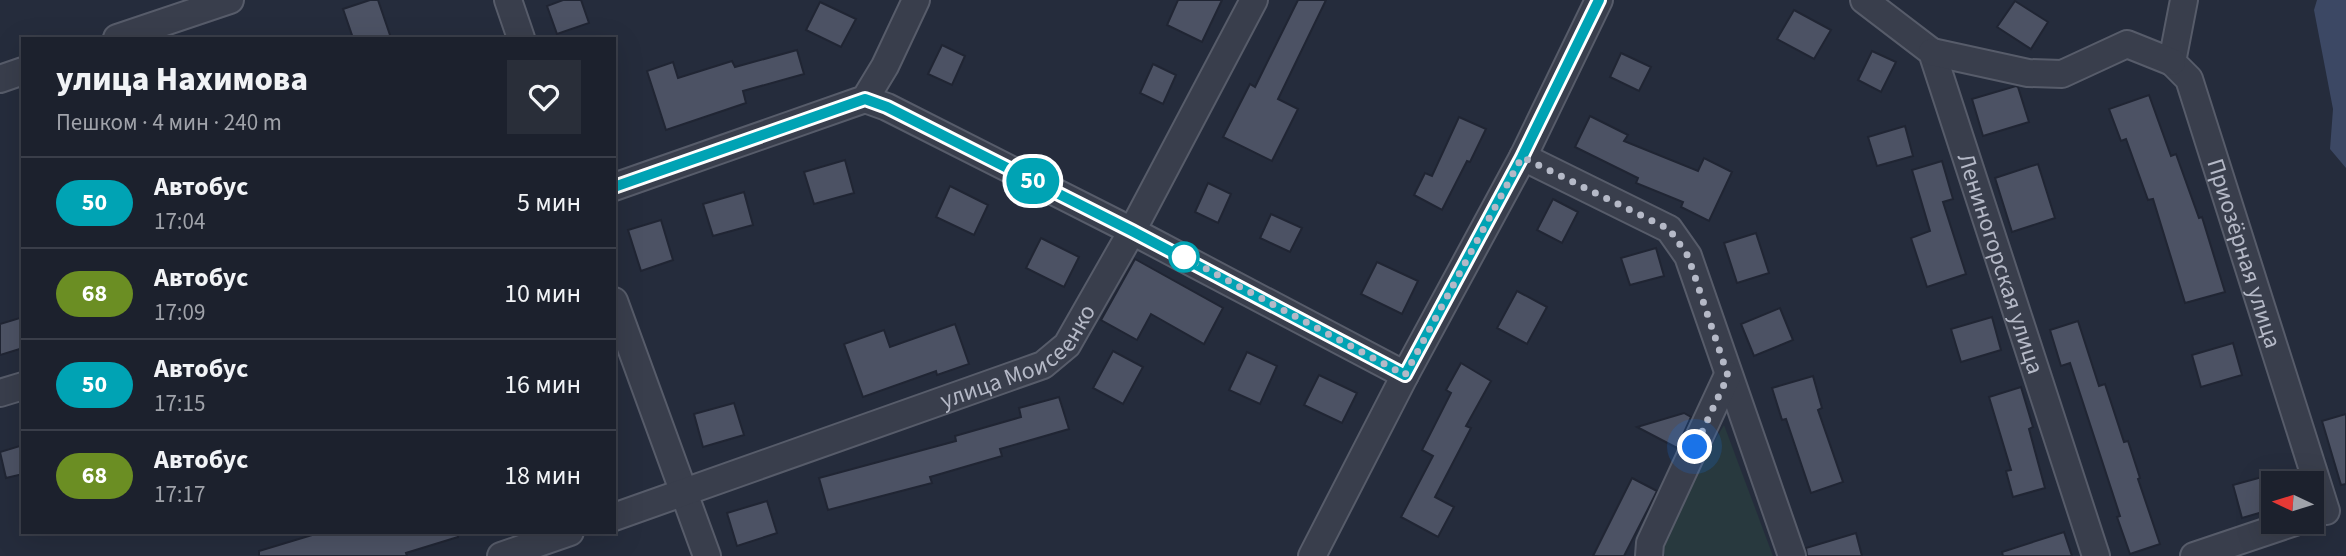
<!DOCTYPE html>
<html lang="ru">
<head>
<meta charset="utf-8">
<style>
  body { margin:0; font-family:"Source Sans 3",sans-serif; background:#292e39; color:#f1f3f6; height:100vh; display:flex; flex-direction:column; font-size:26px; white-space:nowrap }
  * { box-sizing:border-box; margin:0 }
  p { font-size:23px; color:#a0a3aa }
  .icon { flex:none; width:38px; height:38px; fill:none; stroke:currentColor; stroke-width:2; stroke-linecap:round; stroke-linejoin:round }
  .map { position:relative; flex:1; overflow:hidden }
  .side { position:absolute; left:21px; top:37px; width:595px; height:497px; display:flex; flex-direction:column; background:#1c212d; border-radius:0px; box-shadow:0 7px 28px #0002,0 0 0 2px #3a3e49 }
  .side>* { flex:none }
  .badge { padding:0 14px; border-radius:23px; font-size:24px; line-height:46px }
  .needle { width:46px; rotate:274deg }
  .tools { position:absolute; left:2261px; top:471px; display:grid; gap:14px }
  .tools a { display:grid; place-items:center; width:63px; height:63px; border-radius:0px; background:#1c212d; box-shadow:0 7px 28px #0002,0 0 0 2px #3a3e49; font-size:35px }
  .you { position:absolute; width:35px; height:35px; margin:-18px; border:5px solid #fff; border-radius:50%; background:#1a73e8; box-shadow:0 0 0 10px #1a73e833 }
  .map>.badge { position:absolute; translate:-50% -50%; box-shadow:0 0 0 4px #fff }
  .round { display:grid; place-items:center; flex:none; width:74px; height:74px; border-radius:0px; background:#292e39 }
  .overview { display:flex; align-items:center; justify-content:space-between; height:119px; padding:0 35px }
  h1 { font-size:33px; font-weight:800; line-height:52px }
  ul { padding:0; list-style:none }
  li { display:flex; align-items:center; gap:21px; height:91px; padding:0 35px; border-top:2px solid #3a3e49 }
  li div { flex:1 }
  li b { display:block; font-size:26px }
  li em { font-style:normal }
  li .badge { min-width:77px; font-weight:700; text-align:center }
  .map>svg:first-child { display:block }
  .green { fill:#28393e }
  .water { fill:#3c4864 }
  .building { fill:#4c5264; stroke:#202533; stroke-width:2 }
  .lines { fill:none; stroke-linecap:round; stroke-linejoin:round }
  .minor-casing { stroke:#575c6a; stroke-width:30 }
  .minor { stroke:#393e4c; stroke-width:26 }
  .line-casing { stroke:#fff; stroke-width:16 }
  .line { stroke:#00a3b4; stroke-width:10 }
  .walk { stroke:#b5b9c7; stroke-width:7; stroke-dasharray:0 12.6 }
  .stop-dot { fill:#fff; stroke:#00a3b4; stroke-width:3.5 }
  .labels { text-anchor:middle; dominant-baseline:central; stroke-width:6; stroke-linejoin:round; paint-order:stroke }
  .street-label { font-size:24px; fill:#b5b9c7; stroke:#1e2331 }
</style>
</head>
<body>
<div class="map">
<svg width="2346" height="556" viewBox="0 0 2346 556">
  <rect width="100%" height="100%" fill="#252c3c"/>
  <polygon class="green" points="1724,425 1773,556 1665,556 1658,537"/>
  <polygon class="water" points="2317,0 2346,0 2346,168 2330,149 2333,109 2314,10"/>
  <g class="building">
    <polygon points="370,0 378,0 391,38 353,38 343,9"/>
    <polygon points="563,0 581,0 589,23 557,34 547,6"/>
    <polygon points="1178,0 1222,0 1202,42 1167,25"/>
    <polygon points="1298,0 1326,0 1278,99 1298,109 1272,161 1223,137 1250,84 1255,87"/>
    <polygon points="2015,1 2048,22 2031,49 1997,27"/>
    <polygon points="820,2 856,19 841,47 806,30"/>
    <polygon points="1794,10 1831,30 1814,59 1777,39"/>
    <polygon points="942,45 965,56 952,85 928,74"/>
    <polygon points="797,50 804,74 743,91 746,103 666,130 647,71 673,62 678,78 732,61 735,67"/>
    <polygon points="1872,51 1896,62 1881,92 1858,80"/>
    <polygon points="1621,53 1651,67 1639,91 1610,77"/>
    <polygon points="1153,64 1176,75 1163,104 1140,93"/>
    <polygon points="2016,86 2018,87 2029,122 1983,136 1972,99"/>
    <polygon points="2149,95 2171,156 2176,154 2199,218 2202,217 2225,292 2185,303 2153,199 2148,200 2126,139 2121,141 2109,109"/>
    <polygon points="1590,116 1628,135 1624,141 1698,171 1704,158 1732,172 1709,221 1681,207 1683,202 1636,183 1638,178 1575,147"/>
    <polygon points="1459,117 1486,129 1470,162 1467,161 1442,210 1414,195 1425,173 1432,176"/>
    <polygon points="1905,126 1913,156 1877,166 1868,137"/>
    <polygon points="845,160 854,193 814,204 804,172"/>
    <polygon points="1942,161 1953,199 1943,202 1966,274 1927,287 1911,238 1930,231 1912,170"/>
    <polygon points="2038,164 2055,218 2012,232 1995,178"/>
    <polygon points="1208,183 1231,194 1218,223 1195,212"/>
    <polygon points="950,186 988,205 974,235 936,217"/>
    <polygon points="744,192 753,225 713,236 703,204"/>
    <polygon points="1553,199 1578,212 1562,243 1537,230"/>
    <polygon points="1271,214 1302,228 1290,252 1260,238"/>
    <polygon points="661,220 673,260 641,271 628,230"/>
    <polygon points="1756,233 1769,273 1737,283 1724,243"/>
    <polygon points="1041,238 1079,257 1064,287 1026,268"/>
    <polygon points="1656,248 1664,276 1630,285 1621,258"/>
    <polygon points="1135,259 1223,308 1204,344 1151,314 1137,340 1101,320"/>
    <polygon points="1377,262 1418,281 1402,314 1361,294"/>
    <polygon points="1517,291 1547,307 1527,344 1497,328"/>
    <polygon points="1780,308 1793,340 1754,356 1741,324"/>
    <polygon points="23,317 23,348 0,355 0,324"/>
    <polygon points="1992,317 2001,350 1961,362 1951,329"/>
    <polygon points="2078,321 2099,386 2105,384 2124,442 2128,441 2140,478 2138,479 2160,544 2130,554 2117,517 2120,516 2070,363 2061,366 2050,330"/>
    <polygon points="955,324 969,364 937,375 936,371 863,397 844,344 884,330 890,347"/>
    <polygon points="2233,343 2242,375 2201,387 2192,355"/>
    <polygon points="1113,351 1143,367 1123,404 1093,388"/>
    <polygon points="1247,352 1277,366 1260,404 1229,390"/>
    <polygon points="1461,363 1491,381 1466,426 1471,428 1435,497 1454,507 1438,537 1401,517 1433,456 1422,450 1451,393 1446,390"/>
    <polygon points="1319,375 1357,393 1342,423 1304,405"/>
    <polygon points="1813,376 1822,408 1818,410 1843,482 1811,493 1786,419 1782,420 1772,388"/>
    <polygon points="2021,387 2033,427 2029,429 2045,488 2013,497 2006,471 2011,470 1989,397"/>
    <polygon points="1059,397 1069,429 1000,449 1002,456 930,477 932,483 828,510 819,478 956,441 955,436 1021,417 1019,408"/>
    <polygon points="734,403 744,435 703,447 694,414"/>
    <polygon points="1684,413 1691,417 1677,448 1637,427"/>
    <polygon points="2346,414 2346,484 2341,485 2322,421"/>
    <polygon points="23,445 23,474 6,478 0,452"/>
    <polygon points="2273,474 2273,509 2242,518 2233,485"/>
    <polygon points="1632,478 1657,491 1647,511 1624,556 1593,556"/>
    <polygon points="767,501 777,533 737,546 727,513"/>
    <polygon points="322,532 458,532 458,537 406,553 407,556 259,556 259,551"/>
    <polygon points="2064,532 2072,556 2003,556 2002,552"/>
    <polygon points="1856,533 1862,556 1807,556 1806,548"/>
  </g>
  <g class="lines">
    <defs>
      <g id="minor">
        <polyline points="508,0 521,38"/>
        <path id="s1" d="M1864,0l68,52 164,504"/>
        <path id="s2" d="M2184,0l-12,62 17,17 137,432"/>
        <polyline points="117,38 230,0"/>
        <polyline points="1932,52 2028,73 2062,74 2127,44 2172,62"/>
        <polyline points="0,79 23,71"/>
        <polyline points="865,99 887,107 1132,231 1405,375"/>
        <polyline points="1523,157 1669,229 1688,256 1792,556"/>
        <polyline points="614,187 865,99 885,66 916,0"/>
        <polyline points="614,301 707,556"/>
        <polyline points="0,393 23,386"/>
        <path id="s3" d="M614,517l429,-152 24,-20 65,-114 122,-231"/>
        <polyline points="501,556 570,532"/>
        <polyline points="1312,556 1405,375 1523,157 1599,0"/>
        <polyline points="1649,556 1650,543 1728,375"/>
        <polyline points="2194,556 2295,522"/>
      </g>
    </defs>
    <use href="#minor" class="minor-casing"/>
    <use href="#minor" class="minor"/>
  </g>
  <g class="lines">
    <defs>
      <polyline id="line" points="614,187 865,99 887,107 1132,231 1405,375 1522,157 1599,0"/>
    </defs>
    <use href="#line" class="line-casing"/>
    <use href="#line" class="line"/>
    <polyline class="walk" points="1184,257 1405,375 1522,157 1669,229 1688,256 1728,376 1695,447"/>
  </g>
  <circle class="stop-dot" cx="1184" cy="257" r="14"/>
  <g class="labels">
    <g class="street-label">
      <text stroke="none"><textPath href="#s2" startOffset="270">Приозёрная улица</textPath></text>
      <text stroke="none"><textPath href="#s1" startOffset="308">Лениногорская улица</textPath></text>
      <text stroke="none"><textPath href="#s3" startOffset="439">улица Моисеенко</textPath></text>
    </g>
  </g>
</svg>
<div class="tools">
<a><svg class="needle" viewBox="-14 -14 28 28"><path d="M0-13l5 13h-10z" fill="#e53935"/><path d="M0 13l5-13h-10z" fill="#a0a3aa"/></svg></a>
</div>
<div class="you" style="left:1695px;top:447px"></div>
<b class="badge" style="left:1033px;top:181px;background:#00a3b4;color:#fff">50</b>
<section class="side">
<div class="overview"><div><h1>улица Нахимова</h1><p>Пешком · 4 мин · 240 m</p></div><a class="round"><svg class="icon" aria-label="heart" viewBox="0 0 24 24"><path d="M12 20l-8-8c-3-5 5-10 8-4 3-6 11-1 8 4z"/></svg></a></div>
<ul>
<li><span class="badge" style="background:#00a3b4;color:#fff">50</span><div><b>Автобус</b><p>17:04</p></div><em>5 мин</em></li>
<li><span class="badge" style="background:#6b8e23;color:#fff">68</span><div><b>Автобус</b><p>17:09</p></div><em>10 мин</em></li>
<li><span class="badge" style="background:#00a3b4;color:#fff">50</span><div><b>Автобус</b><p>17:15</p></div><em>16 мин</em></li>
<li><span class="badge" style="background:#6b8e23;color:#fff">68</span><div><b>Автобус</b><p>17:17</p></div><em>18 мин</em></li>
</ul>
</section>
</div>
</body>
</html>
